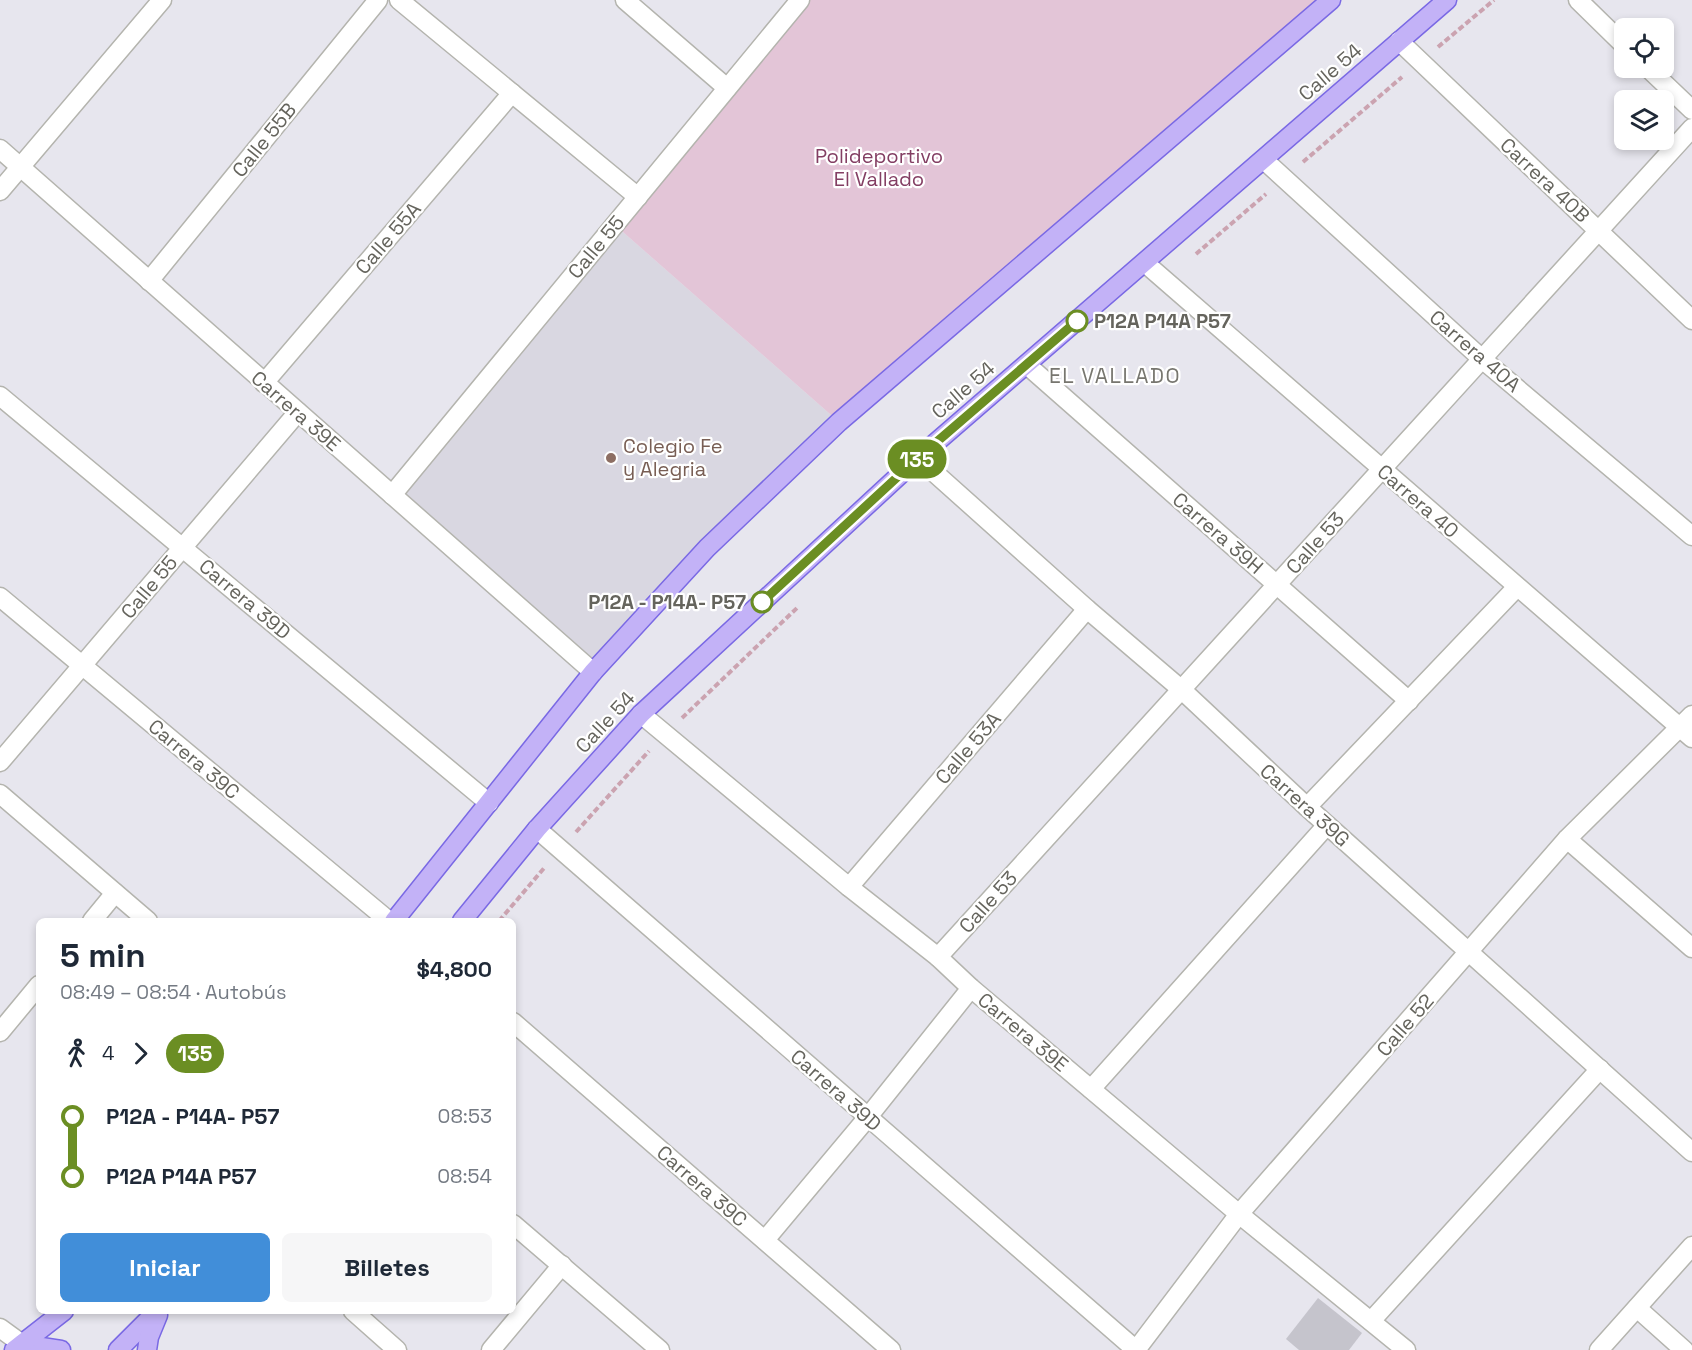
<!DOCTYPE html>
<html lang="es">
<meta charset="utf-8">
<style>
body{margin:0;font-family:"Space Grotesk",sans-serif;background:#f6f6f7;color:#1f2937;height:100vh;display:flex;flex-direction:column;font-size:22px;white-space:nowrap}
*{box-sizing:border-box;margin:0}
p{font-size:20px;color:#747a83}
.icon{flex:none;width:33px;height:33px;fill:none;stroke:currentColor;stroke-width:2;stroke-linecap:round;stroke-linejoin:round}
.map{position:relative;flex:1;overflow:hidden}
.sheet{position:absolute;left:36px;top:918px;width:480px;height:396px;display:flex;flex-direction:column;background:#fff;border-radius:9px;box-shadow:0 3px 9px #0003}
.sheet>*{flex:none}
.badge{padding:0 12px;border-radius:20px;font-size:21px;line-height:39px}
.fabs{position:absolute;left:1614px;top:18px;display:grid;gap:12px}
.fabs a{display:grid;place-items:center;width:60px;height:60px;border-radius:9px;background:#fff;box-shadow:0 3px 9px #0003;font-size:30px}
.map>.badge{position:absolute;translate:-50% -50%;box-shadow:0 0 0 3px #fff}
.legs{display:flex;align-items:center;gap:9px;height:66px;padding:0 24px;font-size:20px}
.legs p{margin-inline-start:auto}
.overview{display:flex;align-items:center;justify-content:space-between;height:102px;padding:0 24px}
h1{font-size:33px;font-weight:700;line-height:45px}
.primary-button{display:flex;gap:12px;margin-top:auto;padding:12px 24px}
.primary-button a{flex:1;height:69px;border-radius:9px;background:#418ed9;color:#fff;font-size:24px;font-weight:700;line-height:69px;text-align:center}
.primary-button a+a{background:#f6f6f7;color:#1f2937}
ul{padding:0 24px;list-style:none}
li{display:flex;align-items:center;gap:21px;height:60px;font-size:22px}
li i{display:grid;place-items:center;width:9px;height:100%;margin:0 8px;background:currentColor}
li i::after{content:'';width:15px;height:15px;margin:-8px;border:4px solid;border-radius:50%;background:#fff}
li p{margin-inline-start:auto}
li:first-child i{background:linear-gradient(#0000 50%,currentColor 0)}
li:last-child i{background:linear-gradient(currentColor 50%,#0000 0)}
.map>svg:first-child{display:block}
</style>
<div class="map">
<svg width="1692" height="1350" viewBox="0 0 1692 1350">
<rect width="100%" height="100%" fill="#e7e6ee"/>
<!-- education -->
<polygon fill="#d9d7e1" points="615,225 839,422 593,672 392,495"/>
<!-- park -->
<polygon fill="#e3c5d7" points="800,0 1331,0 839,422 615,225"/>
<!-- building -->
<polygon fill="#c5c4cc" points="1318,1298 1362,1333 1349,1350 1299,1350 1286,1339"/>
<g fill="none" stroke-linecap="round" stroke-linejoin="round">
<!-- minor casing -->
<g stroke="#b4b4ae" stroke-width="21">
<g id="minor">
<polyline points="399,0 638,197"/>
<polyline points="625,0 727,88"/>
<polyline points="1578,0 1624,45"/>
<polyline points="1399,41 1692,320"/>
<polyline points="1648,68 1692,110"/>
<polyline points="0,149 593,672"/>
<polyline points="1264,160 1482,359 1692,536"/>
<polyline points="0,191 162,0"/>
<polyline points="1145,263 1692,738"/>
<polyline points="149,281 378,0"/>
<polyline points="1027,365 1409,701"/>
<polyline points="264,383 512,93"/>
<polyline points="0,396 489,803"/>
<polyline points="918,458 1087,609 1182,690 1307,807 1692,1152"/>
<polyline points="392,495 800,0"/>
<polyline points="0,597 389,921"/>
<polyline points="641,714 849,887 938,957 971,988 1239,1214 1406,1350"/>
<polyline points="0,762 298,412"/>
<polyline points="0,794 148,921"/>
<polyline points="1307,807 1517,587"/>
<polyline points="537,829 1136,1350"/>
<polyline points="1567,839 1692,948"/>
<polyline points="849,887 1087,609"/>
<polyline points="92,921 115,893"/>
<polyline points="938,957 1692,128"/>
<polyline points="513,1022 891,1350"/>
<polyline points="0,1032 39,985"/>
<polyline points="1091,1089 1327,825"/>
<polyline points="513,1224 660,1350"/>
<polyline points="765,1240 868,1117 971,988"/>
<polyline points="1637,1308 1684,1350"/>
<polyline points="353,1311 397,1350"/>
<polyline points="1371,1321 1600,1069"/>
<polyline points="0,1328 22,1344"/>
<polyline points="491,1350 562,1265"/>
<polyline points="1136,1350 1239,1214 1567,839 1692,715"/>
<polyline points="1599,1350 1692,1246"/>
</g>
</g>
<!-- major casing -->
<g stroke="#7a69e4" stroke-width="21">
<g id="major">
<polyline points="394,921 593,672 707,548 839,422 1331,0"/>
<polyline points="462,921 537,829 641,714 918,458 1447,0"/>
<polyline points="22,1344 61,1350"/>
<polyline points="14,1350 64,1311"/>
<polyline points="118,1350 157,1311"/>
<polyline points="147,1350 149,1337 158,1315"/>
</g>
</g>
<!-- path -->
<g stroke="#cba3b0" stroke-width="4" stroke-dasharray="6 3" stroke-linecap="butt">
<polyline points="1438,47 1494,0"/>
<polyline points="1303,162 1402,77"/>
<polyline points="1196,254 1266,194"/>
<polyline points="682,718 798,607"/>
<polyline points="576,832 649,751"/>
<polyline points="499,921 545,867"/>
</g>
<!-- minor -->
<use href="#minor" stroke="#fff" stroke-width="18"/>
<!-- major -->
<use href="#major" stroke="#c3b2f7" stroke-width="18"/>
</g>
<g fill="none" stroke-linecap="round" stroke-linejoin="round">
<!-- line-1 casing -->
<g stroke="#fff" stroke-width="14">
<polyline id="line-1" points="762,602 918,458 1077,321"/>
</g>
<!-- line-1 -->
<use href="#line-1" stroke="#6b8e23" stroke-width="9"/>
</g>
<!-- markers -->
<g fill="#fff" stroke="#6b8e23" stroke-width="3">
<circle cx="1077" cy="321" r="10"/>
<circle cx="762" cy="602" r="10"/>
</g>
<circle fill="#8d6e63" stroke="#fff" stroke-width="2" cx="611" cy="458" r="6"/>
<g text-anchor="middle" stroke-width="4.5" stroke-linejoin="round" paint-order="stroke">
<!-- street labels -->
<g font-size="20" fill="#65645d" stroke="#fff">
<text transform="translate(1330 72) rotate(-41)" y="7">Calle 54</text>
<text transform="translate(264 140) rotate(-51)" y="7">Calle 55B</text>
<text transform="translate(1545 180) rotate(43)" y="7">Carrera 40B</text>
<text transform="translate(388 238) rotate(-49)" y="7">Calle 55A</text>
<text transform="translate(596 247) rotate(-50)" y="7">Calle 55</text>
<text transform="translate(1475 351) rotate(41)" y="7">Carrera 40A</text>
<text transform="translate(963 390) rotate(-41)" y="7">Calle 54</text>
<text transform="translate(296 411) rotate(41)" y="7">Carrera 39E</text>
<text transform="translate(1418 501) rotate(41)" y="7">Carrera 40</text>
<text transform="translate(1218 533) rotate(41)" y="7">Carrera 39H</text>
<text transform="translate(1315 543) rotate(-48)" y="7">Calle 53</text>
<text transform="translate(149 587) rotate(-50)" y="7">Calle 55</text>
<text transform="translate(245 599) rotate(40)" y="7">Carrera 39D</text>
<text transform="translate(605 722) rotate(-47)" y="7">Calle 54</text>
<text transform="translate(968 748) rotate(-49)" y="7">Calle 53A</text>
<text transform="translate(194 759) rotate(40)" y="7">Carrera 39C</text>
<text transform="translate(1305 805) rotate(42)" y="7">Carrera 39G</text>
<text transform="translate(988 902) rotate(-48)" y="7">Calle 53</text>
<text transform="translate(1405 1025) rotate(-49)" y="7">Calle 52</text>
<text transform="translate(1023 1032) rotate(40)" y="7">Carrera 39E</text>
<text transform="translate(836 1090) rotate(41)" y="7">Carrera 39D</text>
<text transform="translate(702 1186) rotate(41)" y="7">Carrera 39C</text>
</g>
<!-- park labels -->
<g font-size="20" fill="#833e63" stroke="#fff">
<text x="879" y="163">Polideportivo<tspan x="879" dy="23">El Vallado</tspan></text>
</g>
<!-- stop labels -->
<g font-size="20" font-weight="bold" fill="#65645d" stroke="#fff" text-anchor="start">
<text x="1094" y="328">P12A P14A P57</text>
<text x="746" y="609" text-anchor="end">P12A - P14A- P57</text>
</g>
<!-- education labels -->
<g font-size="20" fill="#785e54" stroke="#fff" text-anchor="start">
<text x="623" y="453">Colegio Fe<tspan x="623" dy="23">y Alegria</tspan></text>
</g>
<!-- neighbourhood labels -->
<g font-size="21" letter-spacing="1.5" fill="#77766f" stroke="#fff">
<text x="1115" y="383">EL VALLADO</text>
</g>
</g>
</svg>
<div class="fabs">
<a><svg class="icon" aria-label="locate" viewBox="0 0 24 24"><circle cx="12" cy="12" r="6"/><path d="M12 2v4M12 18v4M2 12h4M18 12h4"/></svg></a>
<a><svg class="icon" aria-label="layers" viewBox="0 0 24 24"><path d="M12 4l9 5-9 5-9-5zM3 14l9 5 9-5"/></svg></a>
</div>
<b class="badge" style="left:917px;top:459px;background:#6b8e23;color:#fff">135</b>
<section class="sheet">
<div class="overview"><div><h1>5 min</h1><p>08:49 – 08:54 · Autobús</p></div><b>$4,800</b></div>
<div class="legs"><svg class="icon" aria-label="walk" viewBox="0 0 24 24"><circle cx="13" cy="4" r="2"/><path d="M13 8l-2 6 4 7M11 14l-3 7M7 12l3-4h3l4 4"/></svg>4<svg class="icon" aria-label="forward" viewBox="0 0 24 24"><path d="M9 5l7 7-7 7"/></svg><b class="badge" style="background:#6b8e23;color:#fff">135</b></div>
<ul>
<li><i style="color:#6b8e23"></i><b>P12A - P14A- P57</b><p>08:53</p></li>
<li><i style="color:#6b8e23"></i><b>P12A P14A P57</b><p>08:54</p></li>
</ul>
<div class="primary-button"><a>Iniciar</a><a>Billetes</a></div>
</section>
</div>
